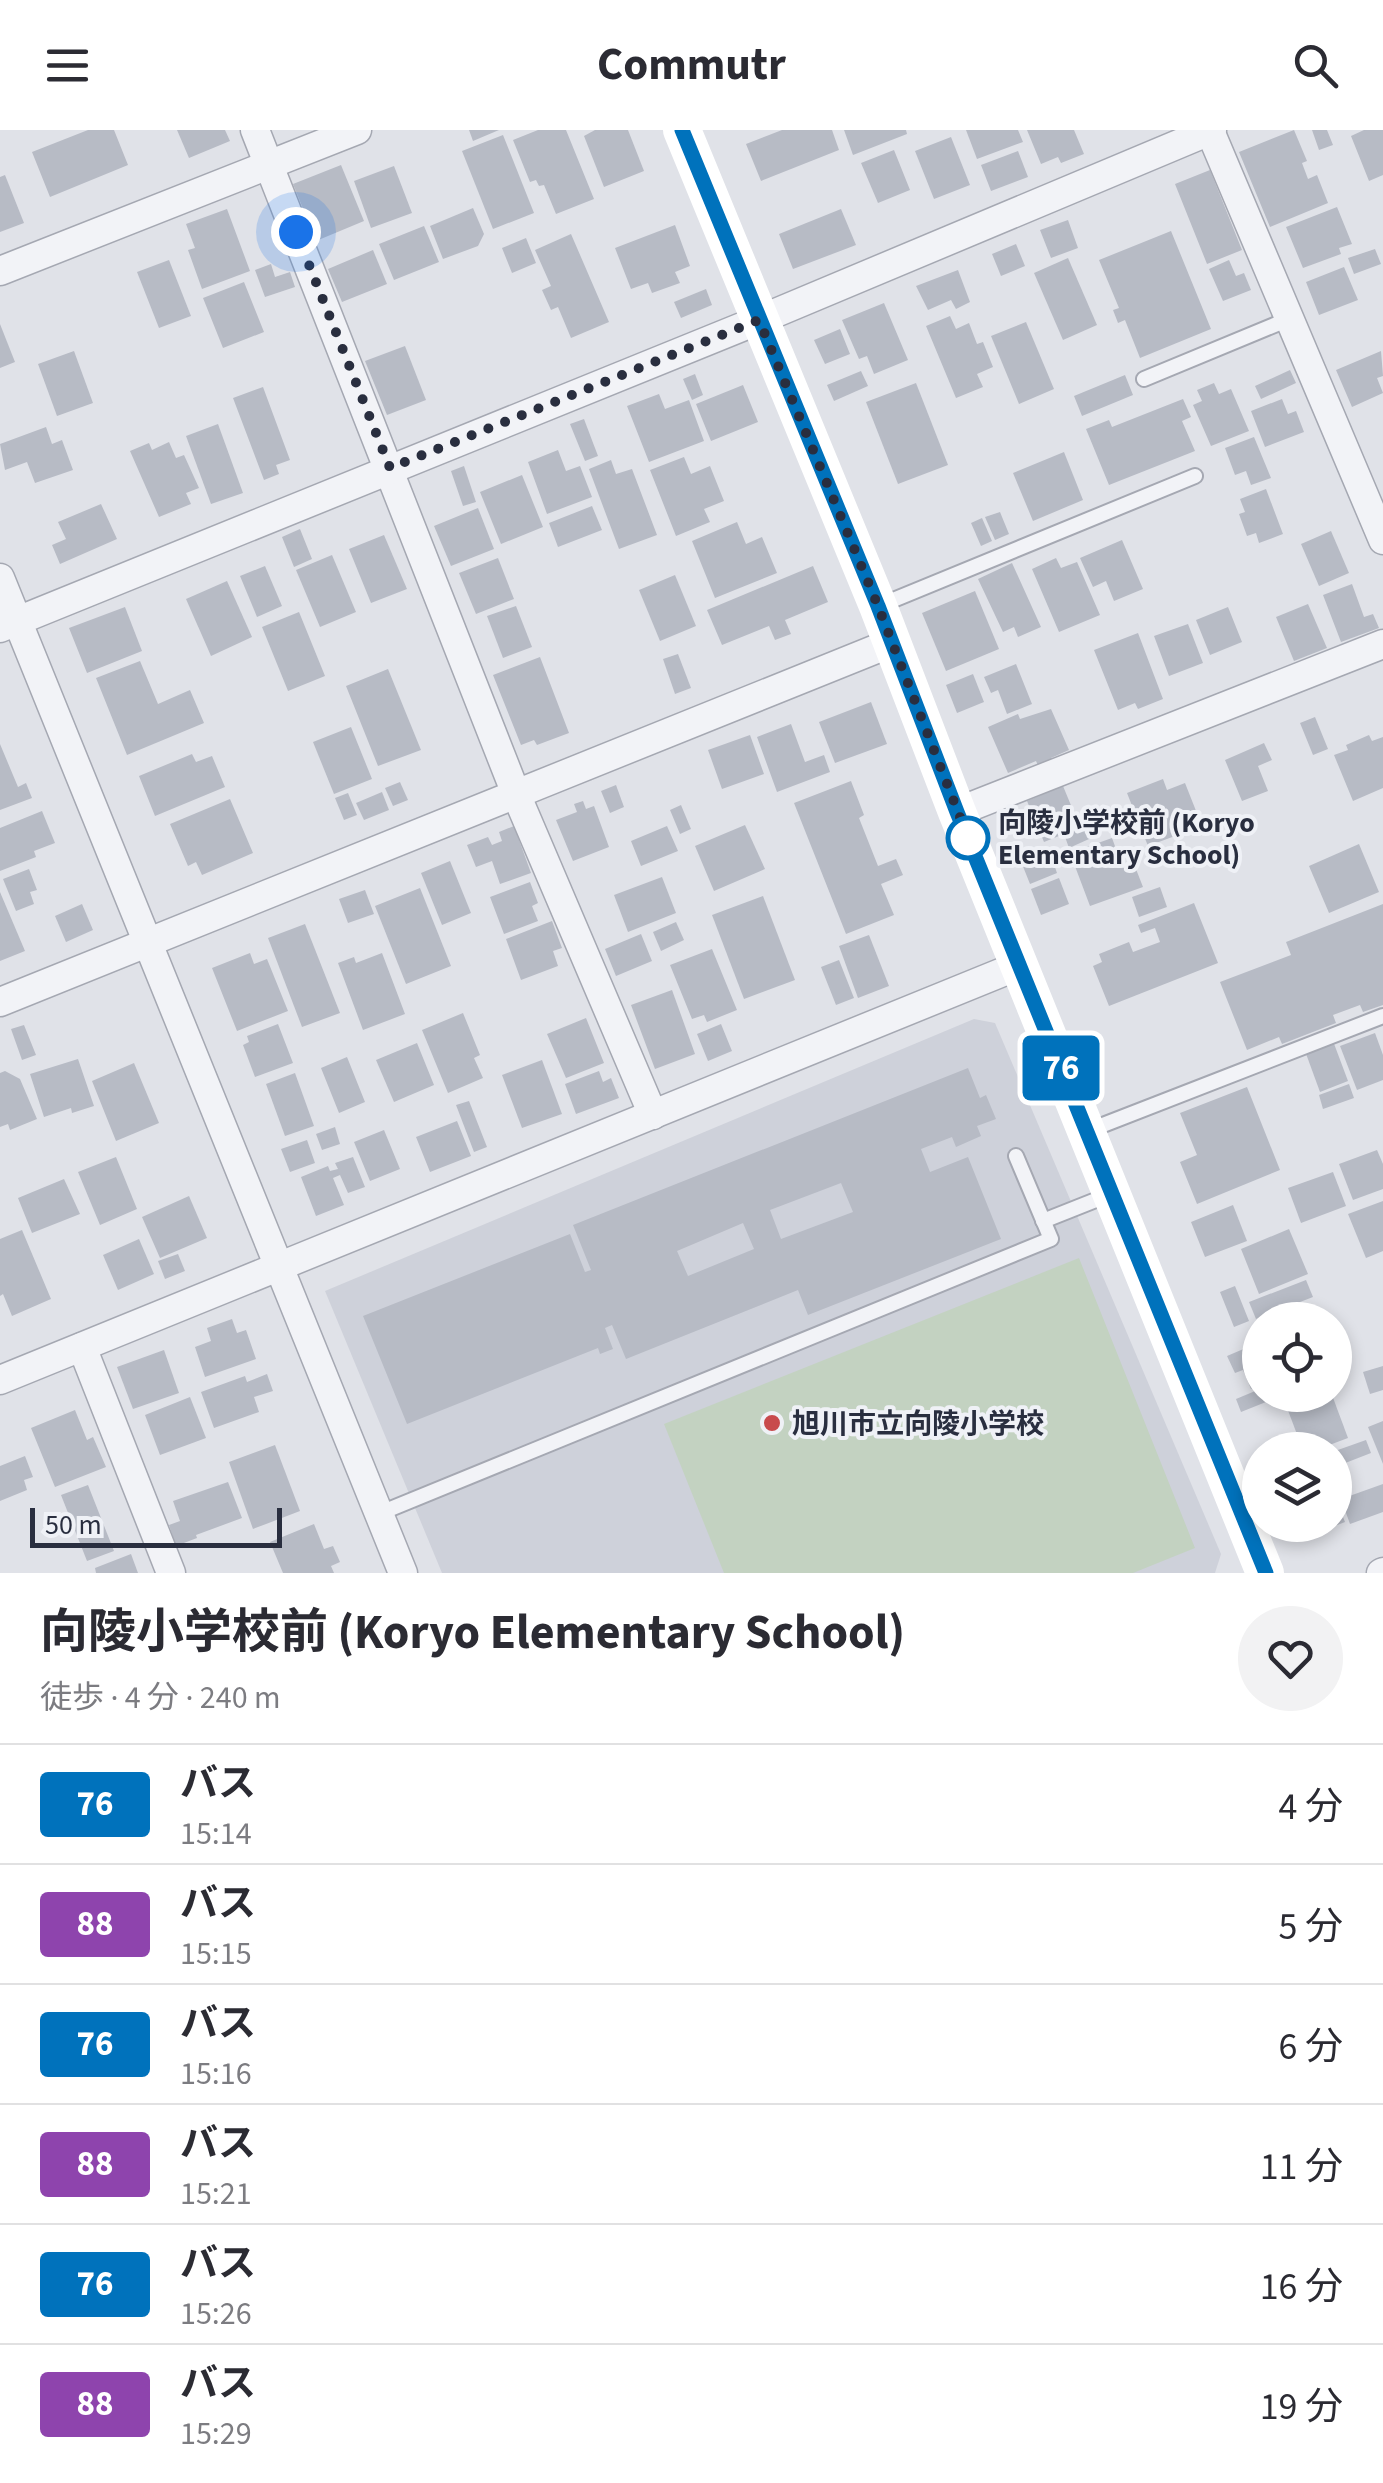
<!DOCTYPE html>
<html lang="ja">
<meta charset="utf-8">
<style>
body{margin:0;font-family:"Source Sans 3","Noto Sans JP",sans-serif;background:#f2f2f3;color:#2b2b33;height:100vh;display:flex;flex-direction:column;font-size:38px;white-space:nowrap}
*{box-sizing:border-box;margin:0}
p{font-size:32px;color:#7c7c81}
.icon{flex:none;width:55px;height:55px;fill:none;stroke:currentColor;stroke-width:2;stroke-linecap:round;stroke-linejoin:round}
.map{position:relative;height:1443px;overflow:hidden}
.details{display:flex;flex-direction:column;background:#fff;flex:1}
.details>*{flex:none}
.badge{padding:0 20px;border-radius:8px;font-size:35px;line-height:65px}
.fabs{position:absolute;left:1242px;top:1172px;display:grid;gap:20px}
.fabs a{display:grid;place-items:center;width:110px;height:110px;border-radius:50%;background:#fff;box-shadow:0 5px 15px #0003;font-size:50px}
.scale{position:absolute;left:30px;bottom:25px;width:252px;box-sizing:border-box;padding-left:10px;border:5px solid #292e3f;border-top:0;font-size:28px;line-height:35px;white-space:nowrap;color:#292e3f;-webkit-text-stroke:8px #eff1f6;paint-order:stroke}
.you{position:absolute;width:50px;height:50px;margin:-25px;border:8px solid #fff;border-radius:50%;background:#1a73e8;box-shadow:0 0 0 15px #1a73e833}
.map>.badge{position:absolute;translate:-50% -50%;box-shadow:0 0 0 5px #fff}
.round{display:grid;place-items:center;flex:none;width:105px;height:105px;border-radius:52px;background:#f2f2f3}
.summary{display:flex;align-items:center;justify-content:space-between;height:170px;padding:0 40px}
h1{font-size:48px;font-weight:700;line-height:75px}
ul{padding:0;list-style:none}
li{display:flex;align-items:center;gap:30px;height:120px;padding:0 40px;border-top:2px solid #e1e1e2}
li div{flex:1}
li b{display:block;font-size:38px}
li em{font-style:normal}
li .badge{min-width:110px;font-weight:700;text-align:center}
header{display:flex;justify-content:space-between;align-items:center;height:130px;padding:0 40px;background:#fff;font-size:45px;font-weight:700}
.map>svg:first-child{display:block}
</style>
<header><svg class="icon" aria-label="menu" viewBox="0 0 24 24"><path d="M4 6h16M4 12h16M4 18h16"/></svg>Commutr<svg class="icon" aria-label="search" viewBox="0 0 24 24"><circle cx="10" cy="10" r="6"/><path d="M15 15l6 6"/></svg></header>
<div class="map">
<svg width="1383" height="1443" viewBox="0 0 1383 1443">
<rect width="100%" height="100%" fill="#e0e2e8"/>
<!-- built -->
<polygon fill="#ced1da" points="974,889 995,893 1221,1424 1215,1443 442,1443 325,1161"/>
<!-- green -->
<polygon fill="#c3d2c1" points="1079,1128 1195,1418 1133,1443 724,1443 664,1294"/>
<!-- building -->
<g fill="#b7bbc5" fill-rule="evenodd">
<polygon points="88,0 114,0 128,35 50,67 32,22"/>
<polygon points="177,0 225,0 230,11 189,28"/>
<polygon points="469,0 499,0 473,11"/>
<polygon points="538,0 566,0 594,69 556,84 544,55 539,56 536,50 530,52 513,10"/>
<polygon points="595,0 628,0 644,41 604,57 584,6"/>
<polygon points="782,0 832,0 839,20 761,51 746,14"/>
<polygon points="844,0 906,0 907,4 853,25"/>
<polygon points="966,0 1018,0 1023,12 977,29"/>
<polygon points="1027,0 1074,0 1084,24 1061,33 1058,27 1041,34"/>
<polygon points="1294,0 1307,31 1302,33 1308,49 1317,45 1328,73 1270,97 1239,22"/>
<polygon points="1312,0 1327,0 1333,15 1319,20"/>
<polygon points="1364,0 1383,0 1383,45 1369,51 1351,6"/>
<polygon points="503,5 534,83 493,99 462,21"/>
<polygon points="951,7 970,55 934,69 915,21"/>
<polygon points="894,20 910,60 878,73 861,33"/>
<polygon points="1018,21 1028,47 991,61 981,35"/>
<polygon points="341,35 364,91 316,111 293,54"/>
<polygon points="394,36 412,83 371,98 354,51"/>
<polygon points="1210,40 1242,120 1207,134 1175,54"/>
<polygon points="5,45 24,93 0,102 0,47"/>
<polygon points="1337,77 1352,114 1339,118 1341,124 1303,138 1286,97"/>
<polygon points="473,78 484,104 478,116 443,129 430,96"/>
<polygon points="227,79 250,141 202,159 188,120 195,118 186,94"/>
<polygon points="841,79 856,115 793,139 779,104"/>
<polygon points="1068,90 1078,118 1051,128 1040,100"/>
<polygon points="675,95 690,136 675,142 680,153 652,163 648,153 631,159 615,118"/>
<polygon points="424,96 439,132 394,150 379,114"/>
<polygon points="1171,101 1211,199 1140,228 1125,190 1118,193 1113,180 1119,178 1099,130"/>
<polygon points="571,104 609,192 571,208 558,177 551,180 542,160 551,156 535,120"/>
<polygon points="526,108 536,133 512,143 502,118"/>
<polygon points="1016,114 1025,136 1001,146 992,124"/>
<polygon points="1375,119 1381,134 1354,144 1348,128"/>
<polygon points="373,120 387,154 342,172 328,139"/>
<polygon points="1068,128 1097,195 1063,210 1034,143"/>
<polygon points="169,130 191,186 159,198 137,142"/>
<polygon points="1229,130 1236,146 1244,143 1251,160 1223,171 1209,139"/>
<polygon points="271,134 275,147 290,142 295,157 265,167 255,140"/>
<polygon points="1344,137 1358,170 1319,185 1306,152"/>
<polygon points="958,140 970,172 956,179 951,170 928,180 916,156"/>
<polygon points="244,152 264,202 223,218 203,168"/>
<polygon points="706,159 712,175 681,188 674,172"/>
<polygon points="884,173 908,230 874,244 867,226 859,229 842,190"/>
<polygon points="950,186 956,199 969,193 977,214 983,212 993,237 977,244 983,257 956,268 926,196"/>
<polygon points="1026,192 1054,259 1019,274 991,206"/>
<polygon points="0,194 15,232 0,238"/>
<polygon points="840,199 850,224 825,234 814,210"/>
<polygon points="405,216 426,270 387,285 365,231"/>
<polygon points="74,221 93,273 57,286 38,234"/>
<polygon points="1381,221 1383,246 1377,248 1383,263 1352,277 1336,240"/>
<polygon points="1290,240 1296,253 1261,269 1255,256"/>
<polygon points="861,241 868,256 834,271 827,255"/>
<polygon points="695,244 703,265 692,270 683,249"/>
<polygon points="1125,245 1133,265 1082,286 1074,266"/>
<polygon points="916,253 948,335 898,354 866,272"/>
<polygon points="1214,253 1219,264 1231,259 1249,301 1211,316 1193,275 1202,271 1197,260"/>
<polygon points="743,255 758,292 711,311 696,274"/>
<polygon points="263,257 290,330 276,335 279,344 264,350 233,268"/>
<polygon points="659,264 665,279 689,270 704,311 649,332 627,276"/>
<polygon points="1183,269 1191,287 1182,291 1195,321 1109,355 1086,299 1109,290 1112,297"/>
<polygon points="1282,269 1288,284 1296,281 1304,302 1265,317 1251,281"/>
<polygon points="584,289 598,326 585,331 570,294"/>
<polygon points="218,294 243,363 211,374 186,306"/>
<polygon points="46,297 52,314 62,310 73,340 35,353 27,332 5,340 0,314"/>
<polygon points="1254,307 1271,348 1251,355 1246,341 1235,345 1225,318"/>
<polygon points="169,312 176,328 184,325 199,358 186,363 191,374 159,387 130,321 149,313 152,320"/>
<polygon points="558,320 566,341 580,336 592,367 547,384 528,332"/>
<polygon points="1064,322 1083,370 1033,391 1013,343"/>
<polygon points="684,327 691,344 710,336 724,371 704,379 710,392 676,406 650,340"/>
<polygon points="611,330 616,344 632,339 657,405 619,419 589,339"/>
<polygon points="464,336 476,372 463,376 451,341"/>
<polygon points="522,345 543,397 501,414 480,362"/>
<polygon points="1266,359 1283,404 1259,413 1256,403 1247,406 1239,384 1245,382 1240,369"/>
<polygon points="101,374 117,409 60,434 52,415 66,409 58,392"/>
<polygon points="592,376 602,400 558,417 549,393"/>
<polygon points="478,378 494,419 451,436 434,396"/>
<polygon points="1000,382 1009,404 995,410 985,387"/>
<polygon points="982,388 992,411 981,416 971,393"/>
<polygon points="737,392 746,414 762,407 777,443 715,468 692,411"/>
<polygon points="300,399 312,429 294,437 282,407"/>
<polygon points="1331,401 1349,443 1319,456 1301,414"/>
<polygon points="384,405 407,459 371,473 349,419"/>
<polygon points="1122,410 1143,459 1114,471 1106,451 1093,457 1080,428"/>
<polygon points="332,425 356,482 320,497 296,440"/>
<polygon points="498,428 514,469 476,484 459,443"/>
<polygon points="1056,428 1061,438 1077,432 1100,485 1059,502 1032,439"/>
<polygon points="1012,433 1041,497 1018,507 1014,497 1003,502 978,449"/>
<polygon points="265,436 282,476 257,487 240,446"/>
<polygon points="813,436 828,472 785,490 791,504 775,510 769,496 722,515 707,480"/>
<polygon points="675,445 696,496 660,511 639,460"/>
<polygon points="227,451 252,507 211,526 186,469"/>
<polygon points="1352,454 1364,487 1373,484 1379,498 1341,512 1323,465"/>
<polygon points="975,461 999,519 946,541 922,483"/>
<polygon points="1308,474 1327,518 1294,531 1276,487"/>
<polygon points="516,476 532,517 503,528 487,486"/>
<polygon points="125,477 142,521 87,543 69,498"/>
<polygon points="1228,477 1242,512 1210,525 1196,490"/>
<polygon points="299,482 325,546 288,561 262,497"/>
<polygon points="1188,494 1203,533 1169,546 1154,506"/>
<polygon points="1138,503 1163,569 1138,579 1135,573 1118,580 1094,520"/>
<polygon points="678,524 691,558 675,564 663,529"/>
<polygon points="540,527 569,603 537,615 534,610 521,615 493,545"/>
<polygon points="140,531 158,574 190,560 204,593 127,625 96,548"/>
<polygon points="1016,534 1032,574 1007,584 998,560 991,563 984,547"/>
<polygon points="388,539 421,620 378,636 346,556"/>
<polygon points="973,544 984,572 957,583 946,555"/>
<polygon points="871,572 887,614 835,633 819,592"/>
<polygon points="1051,579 1069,620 1051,628 1054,634 1040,640 1036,631 1008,643 988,597 1018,584 1020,589"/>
<polygon points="1315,587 1328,619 1313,625 1300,593"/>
<polygon points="791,594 805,632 824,625 830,642 777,662 757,607"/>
<polygon points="351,597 372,649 334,664 313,612"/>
<polygon points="750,605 764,644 722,659 708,620"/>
<polygon points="1369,605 1372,611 1383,607 1383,658 1353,671 1334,625 1348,620 1346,615"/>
<polygon points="1264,613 1272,630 1258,636 1268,661 1242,671 1225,630"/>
<polygon points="0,614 18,657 26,653 32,668 0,680"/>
<polygon points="192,624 196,632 212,626 225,657 155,686 139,646"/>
<polygon points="1163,649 1167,660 1185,653 1202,696 1148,716 1127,663"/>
<polygon points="851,651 864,685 859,688 878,736 896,729 903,745 881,754 894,785 846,804 794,673"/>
<polygon points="400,652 408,670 393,676 385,658"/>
<polygon points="616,655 624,677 610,683 601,661"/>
<polygon points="1063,656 1075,685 1087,680 1098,705 1069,718 1064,704 1044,712 1027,671"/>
<polygon points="382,662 389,680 364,690 356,673"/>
<polygon points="348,663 357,685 344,690 335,668"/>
<polygon points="230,669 253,723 202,745 196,732 188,736 170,694"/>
<polygon points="583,671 586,679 594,676 609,717 573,731 556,690 577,682 574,674"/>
<polygon points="681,675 691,699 680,704 670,680"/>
<polygon points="42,681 55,713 34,721 36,727 0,741 0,698"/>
<polygon points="745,695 765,739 714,761 695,716"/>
<polygon points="514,696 531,743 500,754 492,731 476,737 467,715 488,707 492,715 502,711 499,702"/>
<polygon points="667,696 678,721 641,736 631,711"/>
<polygon points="1112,708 1123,738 1134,734 1143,757 1090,776 1070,723"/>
<polygon points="1359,714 1379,762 1329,783 1309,736"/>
<polygon points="1050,723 1057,743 1030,754 1022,734"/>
<polygon points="450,731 471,783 442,795 421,743"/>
<polygon points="29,739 37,760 30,762 34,774 16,781 3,749"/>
<polygon points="662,747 676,783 628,802 614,765"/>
<polygon points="1059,748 1069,774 1041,785 1031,759"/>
<polygon points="530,752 538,773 532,776 538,791 504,804 490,767"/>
<polygon points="1160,757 1167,777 1139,787 1132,767"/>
<polygon points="420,758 451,836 406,854 375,776"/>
<polygon points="365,760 374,784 348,793 339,769"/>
<polygon points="0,762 25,821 0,831"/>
<polygon points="763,766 795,850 744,869 712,785"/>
<polygon points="1194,773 1218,833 1109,876 1093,836 1102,832 1099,824 1129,812 1133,822 1160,812 1155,798 1141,803 1138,795"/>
<polygon points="82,774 93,800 66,812 55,786"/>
<polygon points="1383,774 1383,875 1363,882 1360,875 1333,885 1336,893 1282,914 1279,907 1247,920 1220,852 1291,825 1286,812"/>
<polygon points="552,791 562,818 553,821 558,836 521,850 506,809"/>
<polygon points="676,792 684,810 661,821 653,802"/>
<polygon points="305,794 340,883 302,897 268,808"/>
<polygon points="641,804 652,831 616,846 605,819"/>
<polygon points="869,805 889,856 858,868 839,816"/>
<polygon points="712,819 737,880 707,892 704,885 692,889 670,835"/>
<polygon points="250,823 254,834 267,829 288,881 237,901 212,838"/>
<polygon points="382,823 405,884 363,900 338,833 354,827 356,833"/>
<polygon points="839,830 854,868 836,875 821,837"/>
<polygon points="672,860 695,924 655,939 631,875"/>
<polygon points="463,883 480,925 474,928 483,948 448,963 422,900"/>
<polygon points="586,888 604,933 566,948 547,904"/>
<polygon points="278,894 293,933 255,947 243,915 249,912 247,906"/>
<polygon points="721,894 732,921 708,931 697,904"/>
<polygon points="24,895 36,925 22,930 11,899"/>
<polygon points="1375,903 1383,925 1383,950 1357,960 1340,916"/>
<polygon points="1333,911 1348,951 1320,962 1305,921"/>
<polygon points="417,913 434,955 394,972 376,930"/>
<polygon points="347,927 365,972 339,983 321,938"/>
<polygon points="78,929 94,976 72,983 71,978 44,987 30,944"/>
<polygon points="542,930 562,984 522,998 502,945"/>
<polygon points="134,933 159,993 116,1011 92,951"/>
<path d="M968,938L980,968L986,965L996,989L977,996L981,1006L956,1017L952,1007L921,1019L930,1042L968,1027L1001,1109L808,1185L798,1160L626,1229L612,1195L605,1198L613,1219L600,1224L598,1218L407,1294L363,1186L570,1104L585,1142L591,1140L573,1095ZM841,1053L853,1082L781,1109L770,1080ZM743,1093L754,1119L688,1146L677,1121Z"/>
<polygon points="5,941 20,949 37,989 10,1000 8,994 0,997 0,943"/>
<polygon points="599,941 603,952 611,948 619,968 576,984 565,954"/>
<polygon points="295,943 314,996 285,1006 266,954"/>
<polygon points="1349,954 1354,968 1323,979 1319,965"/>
<polygon points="1247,957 1280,1040 1197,1074 1180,1032 1197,1025 1180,983"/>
<polygon points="469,971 487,1017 474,1022 456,975"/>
<polygon points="457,991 471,1026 430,1042 416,1007"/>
<polygon points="335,997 340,1014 322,1020 316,1004"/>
<polygon points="384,1000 400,1039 370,1051 354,1012"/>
<polygon points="307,1010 315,1033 290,1042 281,1019"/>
<polygon points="1377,1020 1383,1034 1383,1059 1353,1070 1339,1034"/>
<polygon points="116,1027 137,1079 100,1095 78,1042"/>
<polygon points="353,1027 365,1057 348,1063 340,1045 333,1048 344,1075 316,1086 301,1047 328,1036 330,1041 338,1039 335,1033"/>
<polygon points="1333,1042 1346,1076 1301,1093 1288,1058"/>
<polygon points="64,1049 80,1084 32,1103 18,1068"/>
<polygon points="189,1066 207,1108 160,1128 142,1087"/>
<polygon points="1383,1071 1383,1121 1366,1128 1348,1084"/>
<polygon points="1233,1075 1247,1111 1205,1127 1191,1092"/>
<polygon points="1289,1099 1308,1144 1259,1164 1241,1119"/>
<polygon points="22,1100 51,1169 12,1186 3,1164 0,1166 0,1109"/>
<polygon points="139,1109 154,1144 118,1160 103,1125"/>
<polygon points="178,1124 185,1141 165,1149 158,1131"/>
<polygon points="1306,1150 1313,1167 1256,1189 1249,1172"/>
<polygon points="1235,1156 1249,1191 1234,1197 1220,1162"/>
<polygon points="232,1189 237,1203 246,1200 256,1229 205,1247 195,1217 211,1211 207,1198"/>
<polygon points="1260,1212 1260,1255 1251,1259 1243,1240 1235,1243 1227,1226"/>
<polygon points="164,1220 179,1263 133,1279 117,1237"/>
<polygon points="1383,1236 1383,1260 1370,1264 1363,1242"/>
<polygon points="267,1244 273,1261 254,1267 259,1282 214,1298 201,1262 245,1246 247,1252"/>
<polygon points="1260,1259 1266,1272 1241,1282 1236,1269"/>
<polygon points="1298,1265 1332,1265 1348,1308 1316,1320 1303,1320 1284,1270"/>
<polygon points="190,1267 206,1308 160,1325 145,1285"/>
<polygon points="75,1280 87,1310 93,1307 106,1337 55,1357 31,1298"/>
<polygon points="1383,1291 1383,1334 1368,1297"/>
<polygon points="1366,1310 1371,1323 1335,1337 1335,1321"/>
<polygon points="275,1315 300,1381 253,1399 229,1332"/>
<polygon points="25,1326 33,1347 24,1350 27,1360 0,1371 0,1336"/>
<polygon points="228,1352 242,1388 196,1405 197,1408 176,1416 169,1395 180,1391 173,1371"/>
<polygon points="1383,1354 1383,1382 1350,1394 1341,1369"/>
<polygon points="88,1355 114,1421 87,1431 61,1365"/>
<polygon points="1335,1367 1345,1392 1304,1408 1298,1395 1335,1395"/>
<polygon points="314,1394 324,1419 333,1416 340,1432 331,1436 334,1443 283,1443 270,1412"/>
<polygon points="131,1424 138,1443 96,1443 95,1438"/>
</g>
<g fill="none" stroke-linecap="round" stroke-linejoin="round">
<!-- lane casing -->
<g stroke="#a5a8b2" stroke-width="18">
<g id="lane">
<polyline points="1144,249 1289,189"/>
<polyline points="881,475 1195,346"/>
<polyline points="1090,1000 1383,886"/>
<polyline points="1043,1091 1111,1064"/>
<polyline points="378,1384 1051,1109 1016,1026"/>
</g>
</g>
<!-- street casing -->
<g stroke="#a5a8b2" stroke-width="31">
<g id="street">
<polyline points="255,0 516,664 653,985"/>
<polyline points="1210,1 1383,410"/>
<polyline points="0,141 357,0"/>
<polyline points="0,448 403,1443"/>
<polyline points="0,498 759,190 1212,0"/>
<polyline points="957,682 1383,514"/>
<polyline points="0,872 891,513"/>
<polyline points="82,1217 171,1443"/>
<polyline points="0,1250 1020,835"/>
<polyline points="1381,1443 1383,1442"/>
</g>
</g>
<!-- lane -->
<use href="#lane" stroke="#f2f3f7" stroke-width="14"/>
<!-- street -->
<use href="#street" stroke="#f2f3f7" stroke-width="28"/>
<!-- secondary -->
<polyline stroke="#fff" stroke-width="38" points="682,0 878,476 957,682 1265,1443"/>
</g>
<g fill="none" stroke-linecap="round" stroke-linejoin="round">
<!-- line casing -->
<g stroke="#fff" stroke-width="22">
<polyline id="line" points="682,0 878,476 957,682 1266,1443"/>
</g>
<!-- line -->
<use href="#line" stroke="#0072bc" stroke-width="15"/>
<!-- walk -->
<polyline stroke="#292e3f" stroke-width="10" stroke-dasharray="0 18" points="296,102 390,338 759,190 878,476 970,713 968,708"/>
</g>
<!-- markers -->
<circle fill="#fff" stroke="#0072bc" stroke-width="5" cx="968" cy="708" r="20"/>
<circle fill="#c84a4c" stroke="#eff1f6" stroke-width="4" cx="772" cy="1293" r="10"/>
<g text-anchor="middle" stroke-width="8" stroke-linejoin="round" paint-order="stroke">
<!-- stop labels -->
<g font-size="28" font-weight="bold" fill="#292e3f" stroke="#eff1f6" text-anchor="start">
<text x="998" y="702">向陵小学校前 (Koryo<tspan x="998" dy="32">Elementary School)</tspan></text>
</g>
<!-- poi labels -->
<g font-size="28" font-weight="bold" fill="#292e3f" stroke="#eff1f6" text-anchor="start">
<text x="792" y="1303">旭川市立向陵小学校</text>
</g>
</g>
</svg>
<div class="fabs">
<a><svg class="icon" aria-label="locate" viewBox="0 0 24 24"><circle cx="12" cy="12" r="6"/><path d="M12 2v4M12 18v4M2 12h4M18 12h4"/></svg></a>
<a><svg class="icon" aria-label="layers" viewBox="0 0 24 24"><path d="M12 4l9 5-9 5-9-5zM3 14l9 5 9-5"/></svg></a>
</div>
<div class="scale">50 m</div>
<div class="you" style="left:296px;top:102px"></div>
<b class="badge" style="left:1061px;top:938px;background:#0072bc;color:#fff">76</b>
</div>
<section class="details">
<div class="summary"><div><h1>向陵小学校前 (Koryo Elementary School)</h1><p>徒歩 · 4 分 · 240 m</p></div><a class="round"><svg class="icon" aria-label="heart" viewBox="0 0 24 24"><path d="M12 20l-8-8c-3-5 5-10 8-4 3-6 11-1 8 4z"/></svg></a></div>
<ul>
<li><span class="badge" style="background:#0072bc;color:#fff">76</span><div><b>バス</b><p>15:14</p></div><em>4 分</em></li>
<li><span class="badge" style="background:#8e44ad;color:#fff">88</span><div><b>バス</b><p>15:15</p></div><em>5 分</em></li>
<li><span class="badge" style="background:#0072bc;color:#fff">76</span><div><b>バス</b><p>15:16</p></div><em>6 分</em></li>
<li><span class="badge" style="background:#8e44ad;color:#fff">88</span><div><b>バス</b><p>15:21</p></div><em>11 分</em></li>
<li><span class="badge" style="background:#0072bc;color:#fff">76</span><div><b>バス</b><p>15:26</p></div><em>16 分</em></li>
<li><span class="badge" style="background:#8e44ad;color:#fff">88</span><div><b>バス</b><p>15:29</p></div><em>19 分</em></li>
</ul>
</section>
